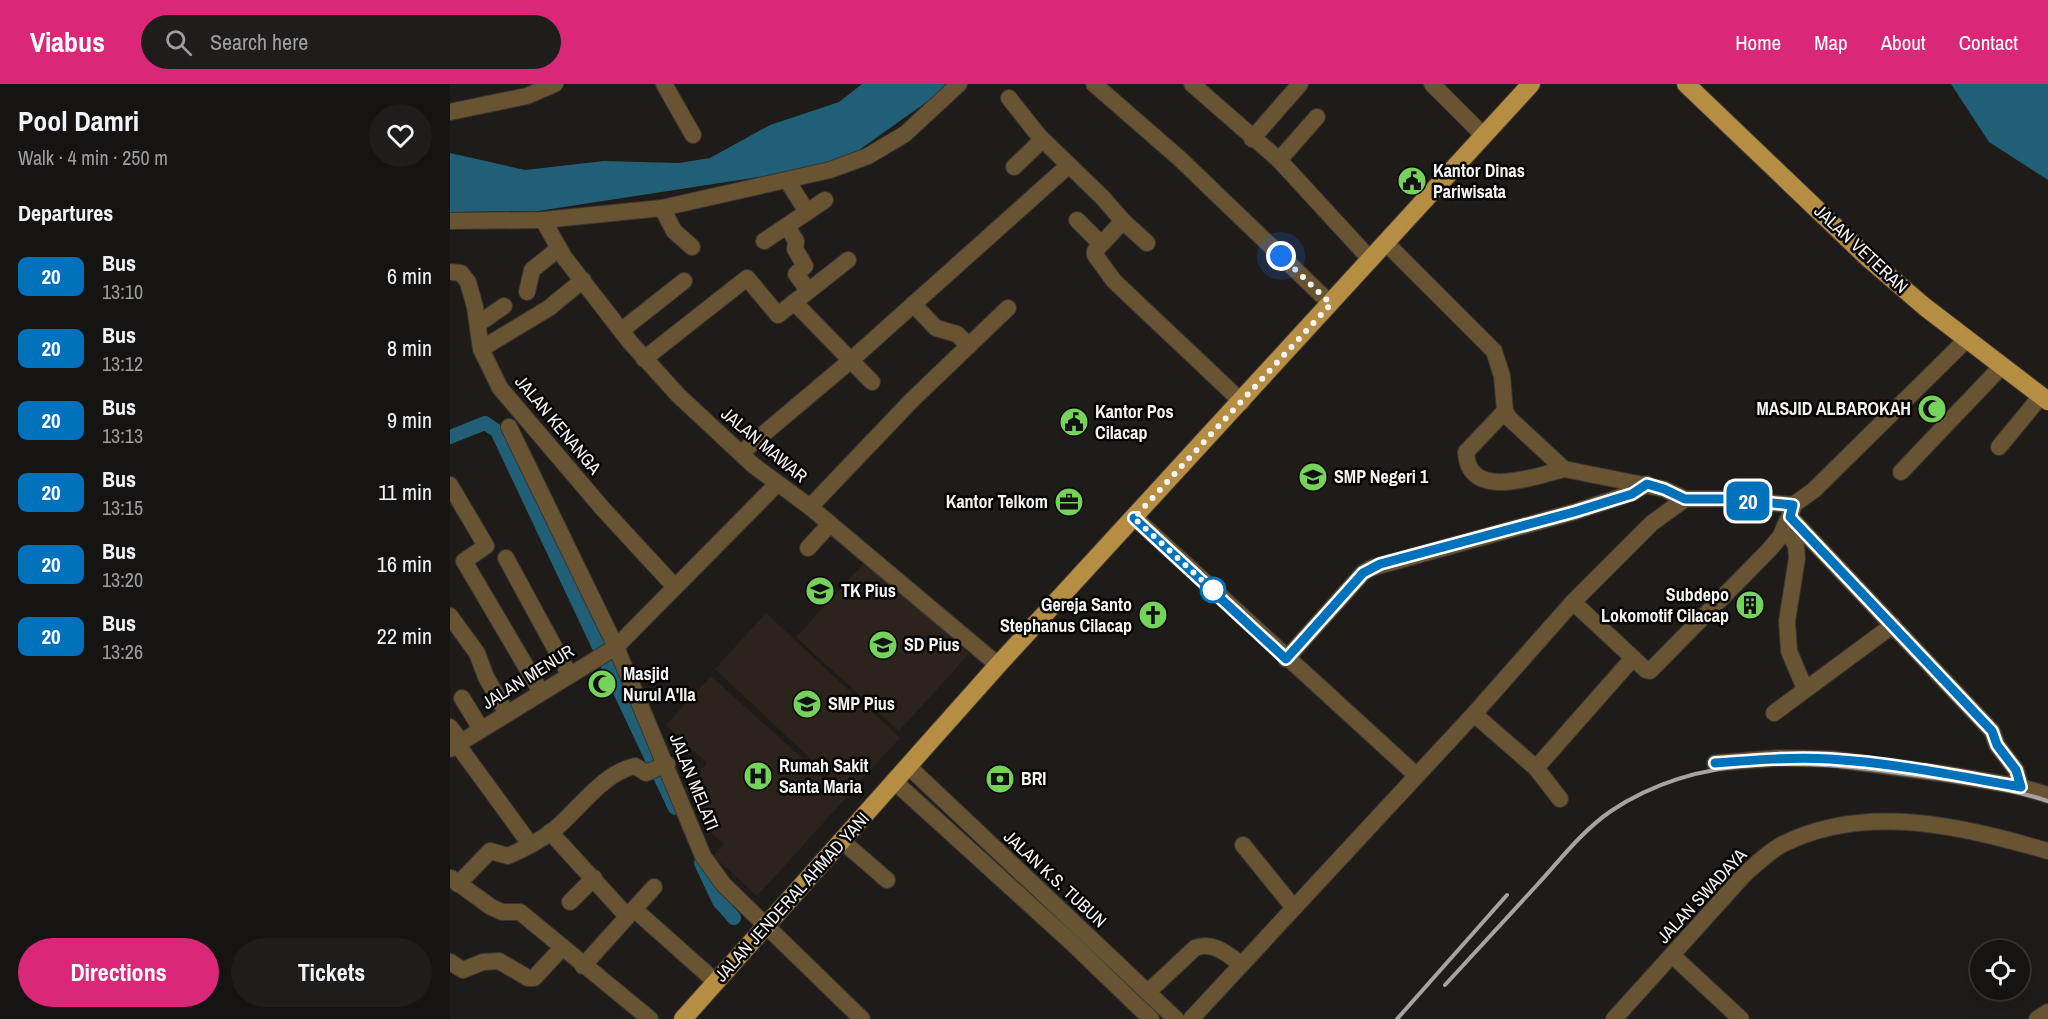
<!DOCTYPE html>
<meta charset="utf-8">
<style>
body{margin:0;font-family:"Archivo Narrow",sans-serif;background:#1f1d1c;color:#f1f3f6;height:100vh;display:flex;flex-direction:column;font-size:22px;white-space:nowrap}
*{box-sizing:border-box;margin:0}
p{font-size:20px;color:#9e9ea0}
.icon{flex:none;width:33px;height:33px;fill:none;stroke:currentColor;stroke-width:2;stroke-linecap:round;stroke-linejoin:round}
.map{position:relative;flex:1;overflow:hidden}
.details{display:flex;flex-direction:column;background:#161413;width:450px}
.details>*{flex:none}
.badge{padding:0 12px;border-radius:9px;font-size:21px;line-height:39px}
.tools{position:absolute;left:1520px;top:856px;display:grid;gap:12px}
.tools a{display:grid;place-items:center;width:60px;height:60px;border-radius:50%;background:#161413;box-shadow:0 6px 24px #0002,0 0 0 2px #353333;font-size:30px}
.you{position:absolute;width:30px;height:30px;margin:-15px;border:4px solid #fff;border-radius:50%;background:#1a73e8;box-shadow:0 0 0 9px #1a73e833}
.map>.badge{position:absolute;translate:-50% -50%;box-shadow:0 0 0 3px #fff}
h2{padding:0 18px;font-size:22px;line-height:54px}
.round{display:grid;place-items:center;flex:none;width:63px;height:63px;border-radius:32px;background:#1f1d1c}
.overview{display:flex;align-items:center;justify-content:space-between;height:102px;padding:0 18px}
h1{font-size:28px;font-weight:700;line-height:45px}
.primary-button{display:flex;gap:12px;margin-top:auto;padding:12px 18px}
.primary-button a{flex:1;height:69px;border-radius:36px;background:#db2777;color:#fff;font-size:24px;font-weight:700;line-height:69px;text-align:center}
.primary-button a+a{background:#1f1d1c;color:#f1f3f6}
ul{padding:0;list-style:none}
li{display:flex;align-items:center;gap:18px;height:72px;padding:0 18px}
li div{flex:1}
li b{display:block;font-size:22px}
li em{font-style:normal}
li .badge{min-width:66px;font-weight:700;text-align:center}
header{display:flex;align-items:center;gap:36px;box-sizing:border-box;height:84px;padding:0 30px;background:#db2777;color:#fff}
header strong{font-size:28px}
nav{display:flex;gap:33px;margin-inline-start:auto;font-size:21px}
.search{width:420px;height:54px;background:#1f1d1c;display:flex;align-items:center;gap:15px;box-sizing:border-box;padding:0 21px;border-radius:33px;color:#9e9ea0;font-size:22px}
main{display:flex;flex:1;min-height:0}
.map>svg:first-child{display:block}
</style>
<header>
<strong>Viabus</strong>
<div class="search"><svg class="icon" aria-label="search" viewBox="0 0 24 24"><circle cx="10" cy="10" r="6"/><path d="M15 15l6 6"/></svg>Search here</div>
<nav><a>Home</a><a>Map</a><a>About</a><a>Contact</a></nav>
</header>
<main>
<section class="details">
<div class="overview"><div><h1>Pool Damri</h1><p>Walk · 4 min · 250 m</p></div><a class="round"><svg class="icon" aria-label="heart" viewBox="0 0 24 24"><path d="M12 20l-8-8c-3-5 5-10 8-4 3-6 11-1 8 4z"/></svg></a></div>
<h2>Departures</h2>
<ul>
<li><span class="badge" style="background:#0072bc;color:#fff">20</span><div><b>Bus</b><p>13:10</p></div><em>6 min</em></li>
<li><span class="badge" style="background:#0072bc;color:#fff">20</span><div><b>Bus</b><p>13:12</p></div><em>8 min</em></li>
<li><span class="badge" style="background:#0072bc;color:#fff">20</span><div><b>Bus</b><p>13:13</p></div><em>9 min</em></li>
<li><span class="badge" style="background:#0072bc;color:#fff">20</span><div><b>Bus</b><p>13:15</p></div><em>11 min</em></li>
<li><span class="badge" style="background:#0072bc;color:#fff">20</span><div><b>Bus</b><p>13:20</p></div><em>16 min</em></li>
<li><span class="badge" style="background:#0072bc;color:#fff">20</span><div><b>Bus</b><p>13:26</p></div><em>22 min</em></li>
</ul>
<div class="primary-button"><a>Directions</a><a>Tickets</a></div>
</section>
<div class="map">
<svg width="1598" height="935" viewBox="0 0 1598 935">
<rect width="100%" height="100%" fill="#1e1b19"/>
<!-- built -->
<g fill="#2c231d">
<polygon points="417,476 519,570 449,647 346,553"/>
<polygon points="316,529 450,654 398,710 265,585"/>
<polygon points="261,592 396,714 307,812 263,772 274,760 251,739 260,729 234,705 257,679 216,641"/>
</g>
<!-- water -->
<g fill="#215f77">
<polygon points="412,0 502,0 388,81 88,127 0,128 0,69 75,86 154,77 229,79 260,74 320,41 389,18"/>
<polygon points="1501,0 1598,0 1598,96 1539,58"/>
</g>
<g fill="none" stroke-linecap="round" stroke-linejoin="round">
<!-- canal -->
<g stroke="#215f77" stroke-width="14">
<polyline points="0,353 35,339 47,347 225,724"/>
<polyline points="251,779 269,817 284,834"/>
</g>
<!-- minor casing -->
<g stroke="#383533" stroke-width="18">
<g id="minor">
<polyline points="214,0 243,51"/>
<polyline points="644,0 729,74 881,220"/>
<polyline points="742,0 829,76 921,176"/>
<polyline points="982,0 1033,51"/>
<polyline points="559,14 589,52 653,114 673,137"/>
<polyline points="0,28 77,12 105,0"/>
<polyline points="802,55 850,0"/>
<polyline points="829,76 867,33"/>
<polyline points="564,83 592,56"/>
<polyline points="337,96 357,128"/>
<polyline points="212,124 224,147 242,163"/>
<polyline points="93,136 114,173 180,258 228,311 303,381 360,423 548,581"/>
<polyline points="627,136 651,160"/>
<polyline points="0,137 93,136 212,124 380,86 418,72 455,50 509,0"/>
<polyline points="337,142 346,157 345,165 355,182 346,190 358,206"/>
<polyline points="314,157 375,116"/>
<polyline points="697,159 673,137 645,167 645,171 664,197 792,318"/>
<polyline points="936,159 1044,267 1052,292 1055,327 1059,334 1114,385 1214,405 1235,415"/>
<polyline points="0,188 11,189 18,198 25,223 31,265 50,304 153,425 225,503"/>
<polyline points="77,208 82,186 108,165"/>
<polyline points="344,218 422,298"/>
<polyline points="463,220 486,244 507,250 519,262"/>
<polyline points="28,240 54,222"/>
<polyline points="172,246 234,197"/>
<polyline points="31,265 99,224 133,196"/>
<polyline points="194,275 297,194 328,231 398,176"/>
<path d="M1055,327L1016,368C1018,418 1086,392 1114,385"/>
<polyline points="1549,363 1591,312"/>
<polyline points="291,369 400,277 619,81"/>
<polyline points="1451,388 1551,283"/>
<polyline points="327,400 166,563 253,772 273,800 412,935"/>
<polyline points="0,401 36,462 14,477 91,608"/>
<polyline points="360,423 462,316 558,224"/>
<polyline points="1340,433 1542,647 1547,661 1566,686 1571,703"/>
<polyline points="685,434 966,691"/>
<polyline points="1335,444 1346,461 1347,474 1337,537 1339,567 1355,605"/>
<polyline points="358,464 380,440"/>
<polyline points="56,474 119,590"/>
<polyline points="1123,518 1196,586 1200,587 1319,466 1330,453 1343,424"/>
<polyline points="0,532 27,569 36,593 57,630"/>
<polyline points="836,575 913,489 921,484 1124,428 1182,409 1197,400"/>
<polyline points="12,614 31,645"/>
<polyline points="1324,629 1443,541"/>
<polyline points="1024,630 1086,684 1183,574"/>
<polyline points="0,643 11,658"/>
<polyline points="7,660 80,760"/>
<polyline points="0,665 166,563 59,343"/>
<polyline points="1265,679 1329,674 1381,675 1496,690 1571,703 1598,711"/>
<polyline points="459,683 726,935"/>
<polyline points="1086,684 1110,715"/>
<polyline points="445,698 621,858 701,935"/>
<polyline points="100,748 177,832"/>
<polyline points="391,756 437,796"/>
<polyline points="793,761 844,824"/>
<polyline points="1,794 41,823 52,828 70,828 200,935"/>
<path d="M8,800L40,767L58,772C72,766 87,758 100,749C127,729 150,690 185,682L196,689L217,680"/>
<polyline points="120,818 144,794"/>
<polyline points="184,825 266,898"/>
<polyline points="1223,872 1291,935"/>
<polyline points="0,878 13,886 33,878 49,877 78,894 84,894 112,864"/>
<polyline points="133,882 204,803"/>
<path d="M699,907L745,864C763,857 777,870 791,880"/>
<polyline points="741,935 1024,630 1123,518 1202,439 1235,415 1280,415 1343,421 1364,406 1517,255"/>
<path d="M1164,935L1294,791C1306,780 1318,768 1333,760C1417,718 1514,743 1598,767"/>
<polyline points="1587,935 1598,928"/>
</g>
</g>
<!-- major casing -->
<g stroke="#383533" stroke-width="20">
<g id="major">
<polyline points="1236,0 1419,175 1475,223 1598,317"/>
<polyline points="233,935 548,581 1081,0"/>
</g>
</g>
<!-- minor -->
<use href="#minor" stroke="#685433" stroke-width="16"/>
<!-- major -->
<use href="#major" stroke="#b58d43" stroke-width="18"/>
<!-- rail -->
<g stroke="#a6a4a2" stroke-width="4">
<path d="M995,901C1025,868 1056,835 1087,801C1110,776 1132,747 1161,727C1252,666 1361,676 1464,691C1509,697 1555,703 1598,717"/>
<polyline points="947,935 1057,811"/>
</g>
</g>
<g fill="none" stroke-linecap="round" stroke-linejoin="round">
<!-- line casing -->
<g stroke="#fff" stroke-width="14">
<path id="line" d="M684,434L836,575L913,489L930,480L1124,428L1182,410L1197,400L1214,405L1235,415H1280L1343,421L1340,433L1542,647L1547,661L1566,686L1571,703C1508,692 1444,679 1380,675C1341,673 1303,676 1265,679"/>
</g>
<!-- line -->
<use href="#line" stroke="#0072bc" stroke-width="9"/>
<!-- walk -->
<polyline stroke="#f6f4f2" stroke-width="6" stroke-dasharray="0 10.8" points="763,506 769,512 684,434 881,220 831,172"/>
</g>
<!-- icons -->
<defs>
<g id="civic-disc" transform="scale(1.5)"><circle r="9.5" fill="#75d25a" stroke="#070606"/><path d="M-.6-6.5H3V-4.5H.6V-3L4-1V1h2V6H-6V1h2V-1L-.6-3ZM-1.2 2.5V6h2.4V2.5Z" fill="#111"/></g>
<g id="mosque-disc" transform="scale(1.5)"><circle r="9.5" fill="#75d25a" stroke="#070606"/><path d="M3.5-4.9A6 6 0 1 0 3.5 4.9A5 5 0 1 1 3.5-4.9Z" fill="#111"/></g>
<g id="school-disc" transform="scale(1.5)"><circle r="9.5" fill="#75d25a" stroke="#070606"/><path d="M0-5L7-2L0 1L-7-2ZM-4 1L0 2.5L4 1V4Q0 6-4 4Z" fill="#111"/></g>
<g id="office-disc" transform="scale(1.5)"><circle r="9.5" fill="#75d25a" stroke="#070606"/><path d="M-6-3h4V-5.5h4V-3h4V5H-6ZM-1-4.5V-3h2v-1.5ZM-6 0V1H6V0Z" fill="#111"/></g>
<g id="building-disc" transform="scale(1.5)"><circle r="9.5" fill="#75d25a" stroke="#070606"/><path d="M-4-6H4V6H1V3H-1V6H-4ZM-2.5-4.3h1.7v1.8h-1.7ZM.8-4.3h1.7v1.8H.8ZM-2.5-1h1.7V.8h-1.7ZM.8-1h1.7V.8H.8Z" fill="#111"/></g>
<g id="church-disc" transform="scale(1.5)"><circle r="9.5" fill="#75d25a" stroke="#070606"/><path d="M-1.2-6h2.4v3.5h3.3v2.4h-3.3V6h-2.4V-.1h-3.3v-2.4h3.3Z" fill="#111"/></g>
<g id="hospital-disc" transform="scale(1.5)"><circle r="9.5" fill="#75d25a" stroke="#070606"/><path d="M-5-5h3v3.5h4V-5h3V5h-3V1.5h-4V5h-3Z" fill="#111"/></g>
<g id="bank-disc" transform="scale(1.5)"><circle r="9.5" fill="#75d25a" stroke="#070606"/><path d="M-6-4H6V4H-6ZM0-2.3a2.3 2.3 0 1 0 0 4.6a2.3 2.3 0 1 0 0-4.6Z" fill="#111"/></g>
</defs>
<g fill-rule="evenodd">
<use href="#civic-disc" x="962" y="97"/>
<use href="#mosque-disc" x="1482" y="325"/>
<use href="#civic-disc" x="624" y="338"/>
<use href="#school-disc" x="863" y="393"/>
<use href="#office-disc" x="619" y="418"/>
<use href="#school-disc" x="370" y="507"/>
<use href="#building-disc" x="1300" y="521"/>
<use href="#church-disc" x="703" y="531"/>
<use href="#school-disc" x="433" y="561"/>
<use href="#mosque-disc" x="152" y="600"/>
<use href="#school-disc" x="357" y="620"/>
<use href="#hospital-disc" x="308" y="692"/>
<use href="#bank-disc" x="550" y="695"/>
</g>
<!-- markers -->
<circle fill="#fff" stroke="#0072bc" stroke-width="3" cx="763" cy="506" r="12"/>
<g text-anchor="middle" stroke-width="5" stroke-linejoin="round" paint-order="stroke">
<!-- poi labels -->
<g font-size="18" font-weight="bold" fill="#f6f4f2" stroke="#070606" text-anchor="start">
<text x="983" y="93">Kantor Dinas<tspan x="983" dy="21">Pariwisata</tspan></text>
<text x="1461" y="331" text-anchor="end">MASJID ALBAROKAH</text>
<text x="645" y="334">Kantor Pos<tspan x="645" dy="21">Cilacap</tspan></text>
<text x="884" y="399">SMP Negeri 1</text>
<text x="598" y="424" text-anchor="end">Kantor Telkom</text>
<text x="391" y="513">TK Pius</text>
<text x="1279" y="517" text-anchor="end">Subdepo<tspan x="1279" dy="21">Lokomotif Cilacap</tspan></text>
<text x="682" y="527" text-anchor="end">Gereja Santo<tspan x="682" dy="21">Stephanus Cilacap</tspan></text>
<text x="454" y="567">SD Pius</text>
<text x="173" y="596">Masjid<tspan x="173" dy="21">Nurul A'lla</tspan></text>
<text x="378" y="626">SMP Pius</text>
<text x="329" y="688">Rumah Sakit<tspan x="329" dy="21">Santa Maria</tspan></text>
<text x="571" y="701">BRI</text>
</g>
<!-- street labels -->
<g font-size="18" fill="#f6f4f2" stroke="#070606">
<text transform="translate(1411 165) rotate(43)" y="6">JALAN VETERAN</text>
<text transform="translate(108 341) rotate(50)" y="6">JALAN KENANGA</text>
<text transform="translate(314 361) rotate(40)" y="6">JALAN MAWAR</text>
<text transform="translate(78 593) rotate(-32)" y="6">JALAN MENUR</text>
<text transform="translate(244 698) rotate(68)" y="6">JALAN MELATI</text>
<text transform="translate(605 795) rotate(43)" y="6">JALAN K.S. TUBUN</text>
<text transform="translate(1252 812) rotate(-47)" y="6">JALAN SWADAYA</text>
<text transform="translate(342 813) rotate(-48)" y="6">JALAN JENDERAL AHMAD YANI</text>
</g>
</g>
</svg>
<div class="tools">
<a><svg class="icon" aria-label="locate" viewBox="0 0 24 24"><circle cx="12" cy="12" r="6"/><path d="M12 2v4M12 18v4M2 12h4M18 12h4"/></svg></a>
</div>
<div class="you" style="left:831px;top:172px"></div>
<b class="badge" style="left:1298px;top:417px;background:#0072bc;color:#fff">20</b>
</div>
</main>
